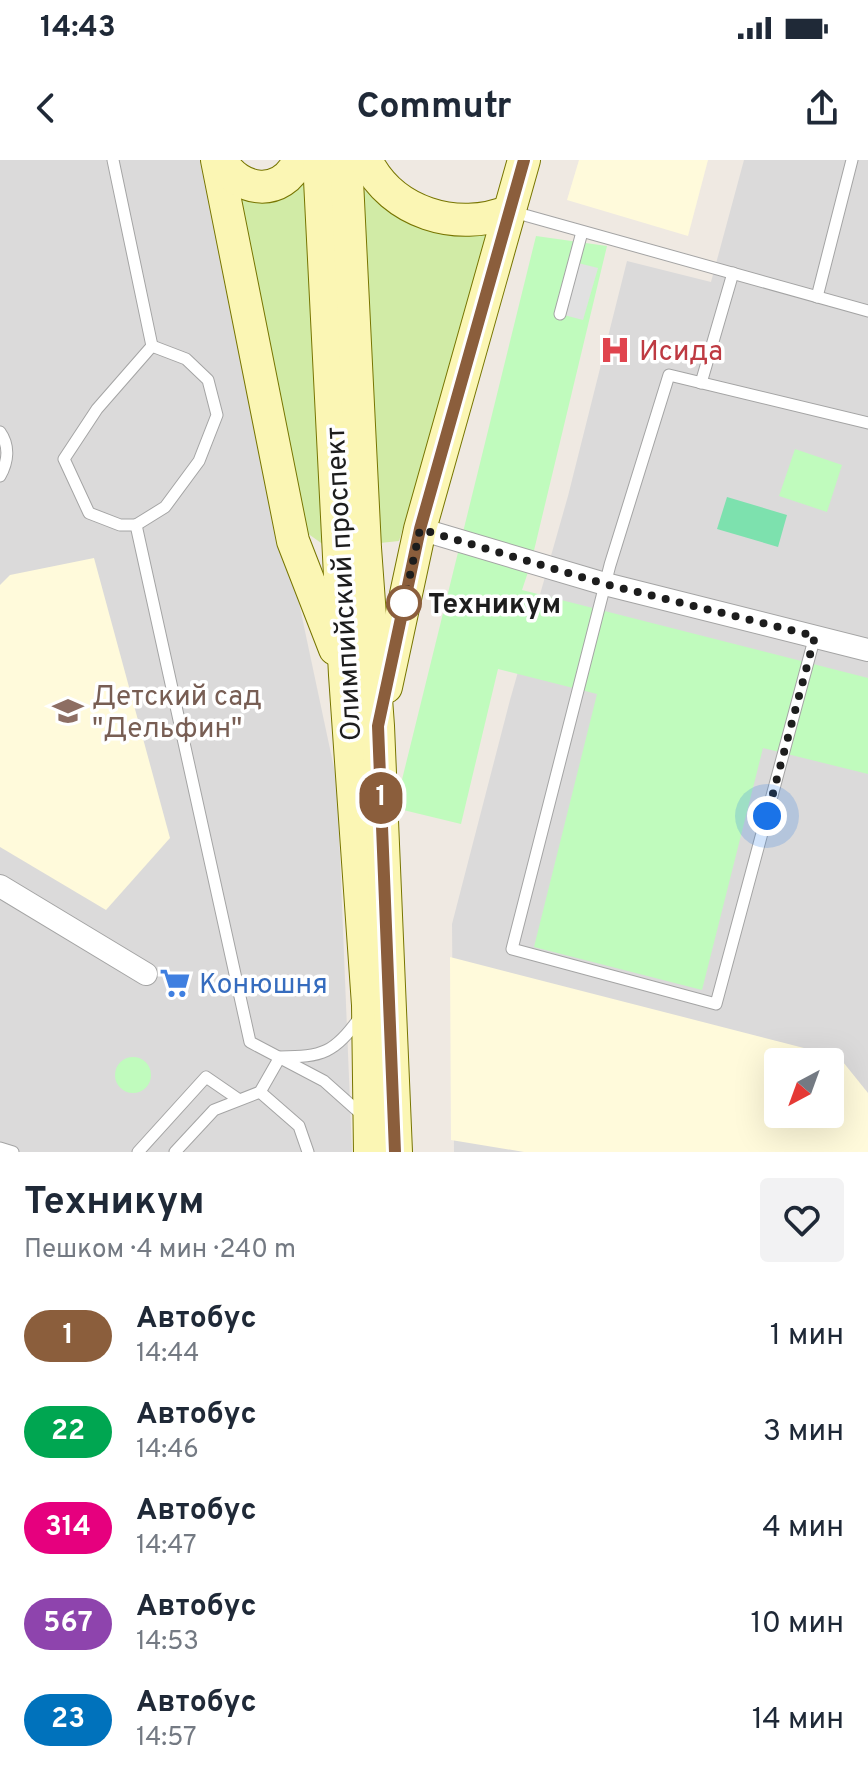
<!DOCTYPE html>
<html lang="ru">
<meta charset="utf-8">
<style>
body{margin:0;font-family:Overpass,sans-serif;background:#f2f2f3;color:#1f2937;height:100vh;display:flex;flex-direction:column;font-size:30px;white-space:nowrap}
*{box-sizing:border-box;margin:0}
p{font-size:26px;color:#747a83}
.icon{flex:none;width:44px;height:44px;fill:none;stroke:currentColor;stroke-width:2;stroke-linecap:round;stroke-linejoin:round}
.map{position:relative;height:992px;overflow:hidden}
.sheet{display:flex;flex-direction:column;background:#fff;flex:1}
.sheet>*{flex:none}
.badge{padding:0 16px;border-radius:26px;font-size:28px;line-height:52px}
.needle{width:52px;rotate:221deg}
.tools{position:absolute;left:764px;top:888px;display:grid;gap:16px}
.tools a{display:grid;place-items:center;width:80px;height:80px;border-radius:8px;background:#fff;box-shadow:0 8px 32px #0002;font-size:40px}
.you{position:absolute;width:40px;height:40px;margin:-20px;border:6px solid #fff;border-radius:50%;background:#1a73e8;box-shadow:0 0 0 12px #1a73e833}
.map>.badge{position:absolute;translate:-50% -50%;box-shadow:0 0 0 4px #fff}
.round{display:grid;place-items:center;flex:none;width:84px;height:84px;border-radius:8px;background:#f2f2f3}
.overview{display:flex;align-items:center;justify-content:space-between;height:136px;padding:0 24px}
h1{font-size:38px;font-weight:700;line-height:60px}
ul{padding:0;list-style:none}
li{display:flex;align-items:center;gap:24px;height:96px;padding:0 24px}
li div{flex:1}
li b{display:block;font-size:30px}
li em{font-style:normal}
li .badge{min-width:88px;font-weight:700;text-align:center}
.status{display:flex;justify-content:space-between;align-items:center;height:56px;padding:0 40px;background:#fff;direction:ltr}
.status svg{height:22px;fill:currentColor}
header{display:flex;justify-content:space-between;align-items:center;height:104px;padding:0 24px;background:#fff;font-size:36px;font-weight:700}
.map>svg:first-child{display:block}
</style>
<div class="status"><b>14:43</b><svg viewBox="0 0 49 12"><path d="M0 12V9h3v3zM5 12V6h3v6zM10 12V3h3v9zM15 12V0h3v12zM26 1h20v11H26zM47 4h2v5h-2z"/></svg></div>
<header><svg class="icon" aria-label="back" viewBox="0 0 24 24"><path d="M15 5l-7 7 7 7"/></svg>Commutr<svg class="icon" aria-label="share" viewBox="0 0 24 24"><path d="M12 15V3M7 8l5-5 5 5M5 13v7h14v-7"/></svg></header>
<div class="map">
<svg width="868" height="992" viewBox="0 0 868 992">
<rect width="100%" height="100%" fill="#efe9e2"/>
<!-- residential -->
<g fill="#dbdada" fill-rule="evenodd">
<polygon points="0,0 205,0 337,622 352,992 0,992"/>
<path d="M744,0H868V992H454L452,764L510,540L568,336L627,101L711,122ZM778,902H830V954H778Z"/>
</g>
<!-- education -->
<g fill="#fffadb" fill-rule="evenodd">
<polygon points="579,0 708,0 688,76 567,40"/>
<polygon points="94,398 170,678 106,750 0,687 0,425 10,415"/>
<path d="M450,797L839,897L868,933V992H524L451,980ZM778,902H830V954H778Z"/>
</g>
<!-- grass -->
<g fill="#d1eba6">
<path d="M309,17L324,385L307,373L237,31C278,43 277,44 309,17Z"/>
<polygon points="359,27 392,48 493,65 399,381 380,383"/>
</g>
<!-- park -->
<g fill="#c0fbbd">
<polygon points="536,76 607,86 531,403 522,430 868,518 868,614 763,588 702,830 534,787 597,534 498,509 461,664 395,648"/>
<polygon points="795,289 842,305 827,352 779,336"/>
<circle cx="133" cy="915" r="18"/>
</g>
<!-- pitch -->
<polygon fill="#7de1ae" points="727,337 787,355 778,387 717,369"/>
<!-- parking -->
<polygon fill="#e1e1e1" points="574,102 598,108 583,160 560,154"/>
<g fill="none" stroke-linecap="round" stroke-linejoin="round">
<!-- service casing -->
<g stroke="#a4a4a4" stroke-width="13">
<g id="service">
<polyline points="113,0 152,186 97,249 64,299 89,353 120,365 136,365 250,882 324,921 361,954"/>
<polyline points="510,51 868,151"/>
<polyline points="817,137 852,0"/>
<polyline points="560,154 582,72"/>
<polyline points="701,223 733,113"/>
<path d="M0,272C10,286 8,302 0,316"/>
<polyline points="136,365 165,347 199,301 217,255 208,220 186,199 152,186"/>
<polyline points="815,476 716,844 512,789 610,405 669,215 868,263"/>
<polyline points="260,932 299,966 308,992"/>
<polyline points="0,988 13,992"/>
<polyline points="138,992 206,917 238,939"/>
<path d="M175,992L214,950L260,932L280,897C322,897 335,893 360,857"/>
</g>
</g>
<!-- minor casing -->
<g stroke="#a4a4a4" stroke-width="24">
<g id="minor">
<polyline points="420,369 605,424 868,490"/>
<polyline points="0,726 146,814"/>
</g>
</g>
<!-- secondary casing -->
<g stroke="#777501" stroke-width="34">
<g id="secondary">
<polyline points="217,0 293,381 335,489"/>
<path d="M221,0C239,33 282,38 299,0"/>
<polyline points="319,0 345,515 368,845 370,992"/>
<polyline points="346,0 365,388 378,566 396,992"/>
<path d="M366,0C392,53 457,73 510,51"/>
<polyline points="386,527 420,369 524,0"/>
</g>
</g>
<!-- service -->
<use href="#service" stroke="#fff" stroke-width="11"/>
<!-- minor -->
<use href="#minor" stroke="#fff" stroke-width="22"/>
<!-- secondary -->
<use href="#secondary" stroke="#fbf6b4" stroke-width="32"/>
</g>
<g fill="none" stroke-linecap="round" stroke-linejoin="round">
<!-- line casing -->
<g stroke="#fff" stroke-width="18">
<polyline id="line" points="395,992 378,566 420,369 524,0"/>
</g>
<!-- line -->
<use href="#line" stroke="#8b5e3c" stroke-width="12"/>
<!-- walk -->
<polyline stroke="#1d1d1d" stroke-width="8" stroke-dasharray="0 14.4" points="404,443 420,369 605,424 815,476 767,656"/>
</g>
<!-- icons -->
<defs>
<g id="hospital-bare" transform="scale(2.4)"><path d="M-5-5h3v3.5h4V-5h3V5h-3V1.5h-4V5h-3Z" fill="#e0444e" stroke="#fff" stroke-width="2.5" paint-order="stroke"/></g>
<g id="school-bare" transform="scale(2.4)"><path d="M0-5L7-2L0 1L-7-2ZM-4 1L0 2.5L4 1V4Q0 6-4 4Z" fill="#8d6e63" stroke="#fff" stroke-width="2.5" paint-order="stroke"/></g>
<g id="supermarket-bare" transform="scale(2.4)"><path d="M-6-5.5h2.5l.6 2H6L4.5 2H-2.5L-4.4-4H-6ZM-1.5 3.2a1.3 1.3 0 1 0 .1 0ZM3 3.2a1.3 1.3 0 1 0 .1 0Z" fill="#3f7fe0" stroke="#fff" stroke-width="2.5" paint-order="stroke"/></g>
</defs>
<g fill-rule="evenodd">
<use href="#hospital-bare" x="615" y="190"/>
<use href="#school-bare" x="68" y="551"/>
<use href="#supermarket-bare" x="175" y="823"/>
</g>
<!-- markers -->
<circle fill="#fff" stroke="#8b5e3c" stroke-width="4" cx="404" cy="443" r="16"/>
<g text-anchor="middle" stroke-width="7" stroke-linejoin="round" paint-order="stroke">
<!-- health labels -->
<g font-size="28" fill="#be3a42" stroke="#fff" text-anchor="start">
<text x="639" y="200">Исида</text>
</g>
<!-- street labels -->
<g font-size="28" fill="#1d1d1d" stroke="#fff">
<text transform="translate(342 424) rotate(-93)" y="10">Олимпийский проспект</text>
</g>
<!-- stop labels -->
<g font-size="28" font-weight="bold" fill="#1d1d1d" stroke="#fff" text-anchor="start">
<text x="428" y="453">Техникум</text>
</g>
<!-- education labels -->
<g font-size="28" fill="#785e54" stroke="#fff" text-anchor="start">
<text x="92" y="545">Детский сад<tspan x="92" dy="32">"Дельфин"</tspan></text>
</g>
<!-- shop labels -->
<g font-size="28" fill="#366cbe" stroke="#fff" text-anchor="start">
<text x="199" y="833">Конюшня</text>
</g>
</g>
</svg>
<div class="tools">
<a><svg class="needle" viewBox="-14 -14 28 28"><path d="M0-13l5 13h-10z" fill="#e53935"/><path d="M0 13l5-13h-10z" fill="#747a83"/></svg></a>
</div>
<div class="you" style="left:767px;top:656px"></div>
<b class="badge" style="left:381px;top:638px;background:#8b5e3c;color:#fff">1</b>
</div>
<section class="sheet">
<div class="overview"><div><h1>Техникум</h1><p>Пешком · 4 мин · 240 m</p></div><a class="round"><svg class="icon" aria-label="heart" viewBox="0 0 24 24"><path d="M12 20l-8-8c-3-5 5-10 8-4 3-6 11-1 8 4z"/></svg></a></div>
<ul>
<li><span class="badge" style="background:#8b5e3c;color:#fff">1</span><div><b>Автобус</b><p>14:44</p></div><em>1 мин</em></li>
<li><span class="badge" style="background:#00a651;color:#fff">22</span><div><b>Автобус</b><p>14:46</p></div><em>3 мин</em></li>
<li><span class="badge" style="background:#e6007e;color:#fff">314</span><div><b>Автобус</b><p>14:47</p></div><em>4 мин</em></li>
<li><span class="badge" style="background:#8e44ad;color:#fff">567</span><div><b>Автобус</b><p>14:53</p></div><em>10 мин</em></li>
<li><span class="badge" style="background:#0072bc;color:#fff">23</span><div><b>Автобус</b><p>14:57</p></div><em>14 мин</em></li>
</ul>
</section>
